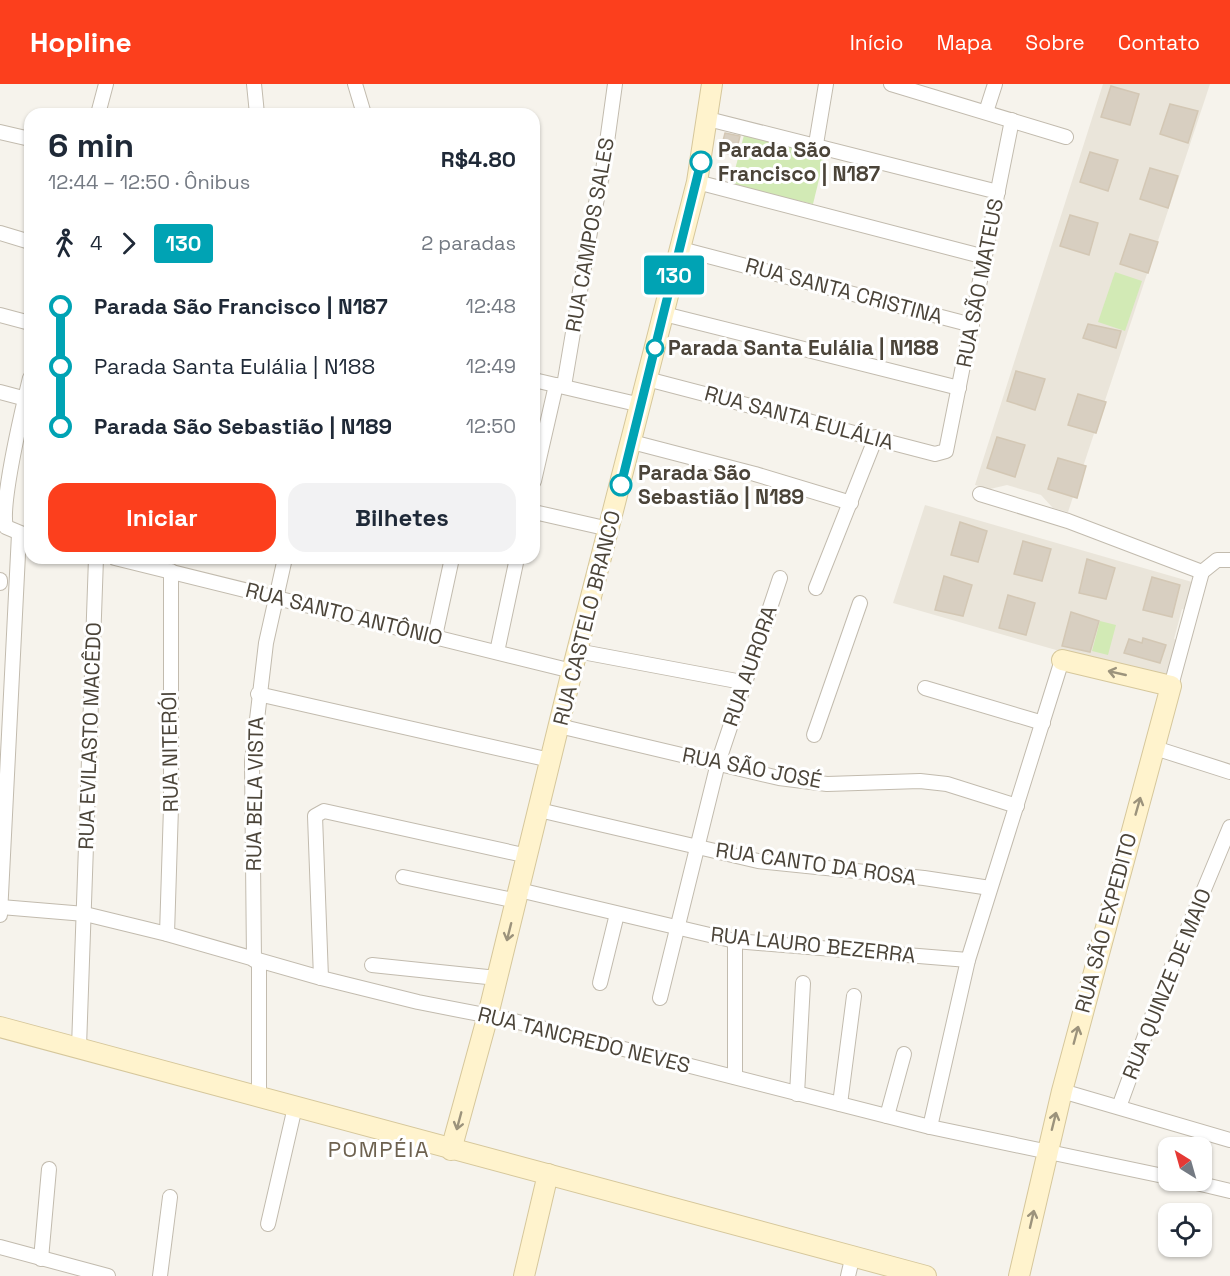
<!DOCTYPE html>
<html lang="pt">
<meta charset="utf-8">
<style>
body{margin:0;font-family:"Space Grotesk",sans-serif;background:#f2f2f3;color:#1f2937;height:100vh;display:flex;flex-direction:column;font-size:22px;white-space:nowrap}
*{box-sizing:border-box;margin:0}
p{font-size:20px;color:#747a83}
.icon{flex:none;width:33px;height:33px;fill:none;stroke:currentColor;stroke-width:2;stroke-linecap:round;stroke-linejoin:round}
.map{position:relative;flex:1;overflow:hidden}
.drawer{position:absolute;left:24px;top:24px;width:516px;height:456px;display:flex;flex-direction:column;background:#fff;border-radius:18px;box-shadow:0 2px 4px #0004}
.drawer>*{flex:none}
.badge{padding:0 12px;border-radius:4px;font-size:21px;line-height:39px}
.needle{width:39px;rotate:323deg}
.controls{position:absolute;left:1158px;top:1053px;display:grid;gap:12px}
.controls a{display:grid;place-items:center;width:54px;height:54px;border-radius:12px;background:#fff;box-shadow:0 2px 4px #0004;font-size:30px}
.map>.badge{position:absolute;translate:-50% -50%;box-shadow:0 0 0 3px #fff}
.legs{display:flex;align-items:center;gap:9px;height:66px;padding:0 24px;font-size:20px}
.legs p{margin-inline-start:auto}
.overview{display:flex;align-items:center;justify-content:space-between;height:102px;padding:0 24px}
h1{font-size:33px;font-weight:600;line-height:45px}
.button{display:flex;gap:12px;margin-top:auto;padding:12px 24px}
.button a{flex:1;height:69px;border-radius:18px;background:#fc3f1d;color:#fff;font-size:24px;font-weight:600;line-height:69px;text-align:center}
.button a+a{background:#f2f2f3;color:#1f2937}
ul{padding:0 24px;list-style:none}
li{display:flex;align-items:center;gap:21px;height:60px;font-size:22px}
li i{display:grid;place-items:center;width:9px;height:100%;margin:0 8px;background:currentColor}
li i::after{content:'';width:15px;height:15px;margin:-8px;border:4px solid;border-radius:50%;background:#fff}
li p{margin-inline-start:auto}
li:first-child i{background:linear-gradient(#0000 50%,currentColor 0)}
li:last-child i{background:linear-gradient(currentColor 50%,#0000 0)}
header{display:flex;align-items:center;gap:36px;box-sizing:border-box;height:84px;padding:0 30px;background:#fc3f1d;color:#fff}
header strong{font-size:28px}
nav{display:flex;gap:33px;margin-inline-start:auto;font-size:21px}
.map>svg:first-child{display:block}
</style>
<header>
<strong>Hopline</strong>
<nav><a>Início</a><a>Mapa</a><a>Sobre</a><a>Contato</a></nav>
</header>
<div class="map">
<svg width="1230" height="1192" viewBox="0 0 1230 1192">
<rect width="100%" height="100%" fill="#f6f3ec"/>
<!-- residential -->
<g fill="#eae5da">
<polygon points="1103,0 1210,0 1068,428 1053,424 1041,411 1007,401 990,405 975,401"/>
<polygon points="925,421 1192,498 1186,526 1182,525 1174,555 1180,557 1170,594 1084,574 893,519"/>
</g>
<!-- green -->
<g fill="#d2eab5">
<polygon points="744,51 825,71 813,120 731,101"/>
<polygon points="1115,188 1142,197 1125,247 1098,238"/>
<polygon points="1100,537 1116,541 1108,571 1092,567"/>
</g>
<!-- building -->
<g fill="#d8cfc1" stroke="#d3c7b4" stroke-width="1.5">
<polygon points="1111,2 1139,10 1130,41 1101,33"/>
<polygon points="1170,20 1198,27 1188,59 1160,50"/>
<polygon points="725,49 740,52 735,72 720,68"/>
<polygon points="1090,68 1118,76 1108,107 1080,98"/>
<polygon points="1150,84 1178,92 1168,124 1140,115"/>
<polygon points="1070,131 1098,139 1089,171 1060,162"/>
<polygon points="1130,150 1158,158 1148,189 1120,180"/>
<polygon points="1088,240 1121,247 1116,264 1083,254"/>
<polygon points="1016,287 1045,295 1035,326 1007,317"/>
<polygon points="1078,310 1106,318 1096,349 1068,341"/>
<polygon points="997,353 1025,361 1015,393 987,384"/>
<polygon points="1058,374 1086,382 1077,414 1048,405"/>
<polygon points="960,438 987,447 978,478 951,471"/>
<polygon points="1023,457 1051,465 1042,497 1014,490"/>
<polygon points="1087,475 1115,484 1106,515 1079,509"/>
<polygon points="944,492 972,501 963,532 935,526"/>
<polygon points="1152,493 1180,501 1172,533 1143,526"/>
<polygon points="1008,511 1035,519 1026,551 999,544"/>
<polygon points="1071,528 1099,537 1090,568 1062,562"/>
<polygon points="1143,554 1166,561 1160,579 1124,569 1129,555 1142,559"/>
</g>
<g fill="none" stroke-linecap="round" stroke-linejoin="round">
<!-- street casing -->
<g stroke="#c2bbae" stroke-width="16">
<g id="street">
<polyline points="254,0 257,30"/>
<polyline points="355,0 364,30"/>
<polyline points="891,0 1066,53"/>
<polyline points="986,28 995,0"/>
<polyline points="98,30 106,0"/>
<polyline points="708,35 998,108"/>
<polyline points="0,48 30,55"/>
<polyline points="816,60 826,0"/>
<polyline points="697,98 985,173"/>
<polyline points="0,149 30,158"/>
<polyline points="681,165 972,241"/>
<polyline points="664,230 959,304"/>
<polyline points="0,231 30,239"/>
<path d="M30,294C23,323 0,421 6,443L30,453"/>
<polyline points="647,295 935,370 946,367 1012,36"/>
<polyline points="534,296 641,321"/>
<polyline points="564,302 591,142 603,87 615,0"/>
<polyline points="0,308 30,316"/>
<polyline points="632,358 755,390 851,419"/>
<polyline points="534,397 556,301"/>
<polyline points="980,410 1068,437 1202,488"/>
<polyline points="534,428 609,445"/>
<polyline points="115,474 572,587"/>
<polyline points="0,499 0,496"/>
<polyline points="816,504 876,353"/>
<polyline points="435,552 452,474"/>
<polyline points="577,567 742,598"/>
<polyline points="497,568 517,474"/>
<polyline points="1171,602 1202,488 1217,476 1230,476"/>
<polyline points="925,604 1043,639"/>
<polyline points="258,610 550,676"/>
<polyline points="559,642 779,694 827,700 920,697 947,700 1017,722"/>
<polyline points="814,651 860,519"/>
<polyline points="1155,664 1230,688"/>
<polyline points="539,726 758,777 924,794 990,804"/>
<polyline points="403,793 517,817"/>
<polyline points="519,806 735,857 968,876"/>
<polyline points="1,823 85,830 167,850 321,894 418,918 510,936 930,1043 1168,1093"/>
<polyline points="0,831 19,450"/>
<polyline points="167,850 171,723 171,487"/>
<polyline points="254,876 252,678 266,559 285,474"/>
<polyline points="259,878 259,1013"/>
<polyline points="372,881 497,894"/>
<polyline points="321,894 315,732 324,727 528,772"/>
<polyline points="600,899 617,830"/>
<polyline points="660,914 718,679 780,494"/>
<polyline points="79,963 96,474"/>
<polyline points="735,993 735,857"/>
<polyline points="1062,1007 1230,1056"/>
<polyline points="797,1010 803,899"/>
<polyline points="840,1020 854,912"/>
<polyline points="1119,1023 1158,916 1230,743"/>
<polyline points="887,1032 904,970"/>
<polyline points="930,1043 968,876 1062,576"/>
<polyline points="1184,1096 1230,1107"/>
<polyline points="268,1140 295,1023"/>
<polyline points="0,1163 108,1192"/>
<polyline points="41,1175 49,1085"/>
<polyline points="160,1192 170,1113"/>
<polyline points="848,1192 853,1171"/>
</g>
</g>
<!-- secondary casing -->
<g stroke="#d6c79b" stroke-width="22">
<g id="secondary">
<polyline points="0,943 926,1192"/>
<polyline points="451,1066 488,931 572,587 697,98 712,0"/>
<polyline points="524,1192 548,1090"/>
<polyline points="1019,1192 1062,1007 1171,602 1062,576"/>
</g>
</g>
<!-- street -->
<use href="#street" stroke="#fff" stroke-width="14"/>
<!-- secondary -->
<use href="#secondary" stroke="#fff3cd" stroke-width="20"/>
</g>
<!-- one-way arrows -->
<defs><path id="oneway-shaft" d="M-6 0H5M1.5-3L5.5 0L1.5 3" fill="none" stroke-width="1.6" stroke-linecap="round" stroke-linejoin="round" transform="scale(1.5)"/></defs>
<g stroke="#9c937c">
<use href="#oneway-shaft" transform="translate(1117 589) rotate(-167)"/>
<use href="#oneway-shaft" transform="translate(1138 722) rotate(-74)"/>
<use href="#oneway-shaft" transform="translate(509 848) rotate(104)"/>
<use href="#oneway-shaft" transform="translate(1076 951) rotate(-75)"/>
<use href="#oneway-shaft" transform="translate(459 1037) rotate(105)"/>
<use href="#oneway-shaft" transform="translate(1054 1037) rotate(-76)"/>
<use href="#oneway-shaft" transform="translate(1032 1135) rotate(-77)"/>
</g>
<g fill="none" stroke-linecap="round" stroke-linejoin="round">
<!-- line-1 casing -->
<g stroke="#fff" stroke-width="14">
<polyline id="line-1" points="621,401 701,78"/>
</g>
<!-- line-1 -->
<use href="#line-1" stroke="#00a3b4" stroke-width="9"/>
</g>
<!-- markers -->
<g fill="#fff" stroke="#00a3b4" stroke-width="3">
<circle cx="701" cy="78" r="10"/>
<circle cx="655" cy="264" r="8"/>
<circle cx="621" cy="401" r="10"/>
</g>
<g text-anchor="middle" stroke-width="6" stroke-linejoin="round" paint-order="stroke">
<!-- stop labels -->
<g font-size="21" font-weight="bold" fill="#4b4439" stroke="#fff" text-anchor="start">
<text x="718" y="73">Parada São<tspan x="718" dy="24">Francisco | N187</tspan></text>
<text x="668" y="271">Parada Santa Eulália | N188</text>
<text x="638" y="396">Parada São<tspan x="638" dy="24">Sebastião | N189</tspan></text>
</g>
<!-- street labels -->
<g font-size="21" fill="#4b4439" stroke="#fff">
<text transform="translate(590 151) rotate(-80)" y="7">RUA CAMPOS SALES</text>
<text transform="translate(980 199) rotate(-79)" y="7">RUA SÃO MATEUS</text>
<text transform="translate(844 207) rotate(15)" y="7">RUA SANTA CRISTINA</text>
<text transform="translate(799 334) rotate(15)" y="7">RUA SANTA EULÁLIA</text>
<text transform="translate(344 530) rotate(14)" y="7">RUA SANTO ANTÔNIO</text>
<text transform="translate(587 534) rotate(-76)" y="7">RUA CASTELO BRANCO</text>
<text transform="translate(750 582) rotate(-71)" y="7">RUA AURORA</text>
<text transform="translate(90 652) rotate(-88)" y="7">RUA EVILASTO MACÊDO</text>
<text transform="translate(170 668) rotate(-91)" y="7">RUA NITERÓI</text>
<text transform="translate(752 684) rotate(11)" y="7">RUA SÃO JOSÉ</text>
<text transform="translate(255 710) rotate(-89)" y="7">RUA BELA VISTA</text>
<text transform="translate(816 780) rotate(8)" y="7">RUA CANTO DA ROSA</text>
<text transform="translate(1106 839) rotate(-75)" y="7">RUA SÃO EXPEDITO</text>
<text transform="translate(813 861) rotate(6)" y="7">RUA LAURO BEZERRA</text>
<text transform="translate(1167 900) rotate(-68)" y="7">RUA QUINZE DE MAIO</text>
<text transform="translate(584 956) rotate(14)" y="7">RUA TANCREDO NEVES</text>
</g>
<!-- neighbourhood labels -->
<g font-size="22" letter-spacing="1.5" fill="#6e6250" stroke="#fff">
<text x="379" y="1073">POMPÉIA</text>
</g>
</g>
</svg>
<div class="controls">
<a><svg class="needle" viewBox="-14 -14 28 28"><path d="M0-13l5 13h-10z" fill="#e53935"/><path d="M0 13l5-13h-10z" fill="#747a83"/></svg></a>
<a><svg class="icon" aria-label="locate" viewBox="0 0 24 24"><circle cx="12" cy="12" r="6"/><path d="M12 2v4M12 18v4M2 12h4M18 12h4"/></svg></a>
</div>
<b class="badge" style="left:674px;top:191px;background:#00a3b4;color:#fff">130</b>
<section class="drawer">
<div class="overview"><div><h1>6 min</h1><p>12:44 – 12:50 · Ônibus</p></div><b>R$4.80</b></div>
<div class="legs"><svg class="icon" aria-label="walk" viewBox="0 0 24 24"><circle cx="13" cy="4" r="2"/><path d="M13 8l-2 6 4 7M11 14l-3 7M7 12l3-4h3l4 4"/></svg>4<svg class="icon" aria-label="forward" viewBox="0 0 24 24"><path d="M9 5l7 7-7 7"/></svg><b class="badge" style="background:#00a3b4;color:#fff">130</b><p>2 paradas</p></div>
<ul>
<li><i style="color:#00a3b4"></i><b>Parada São Francisco | N187</b><p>12:48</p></li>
<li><i style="color:#00a3b4"></i><span>Parada Santa Eulália | N188</span><p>12:49</p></li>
<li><i style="color:#00a3b4"></i><b>Parada São Sebastião | N189</b><p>12:50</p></li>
</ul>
<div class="button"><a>Iniciar</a><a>Bilhetes</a></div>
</section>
</div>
